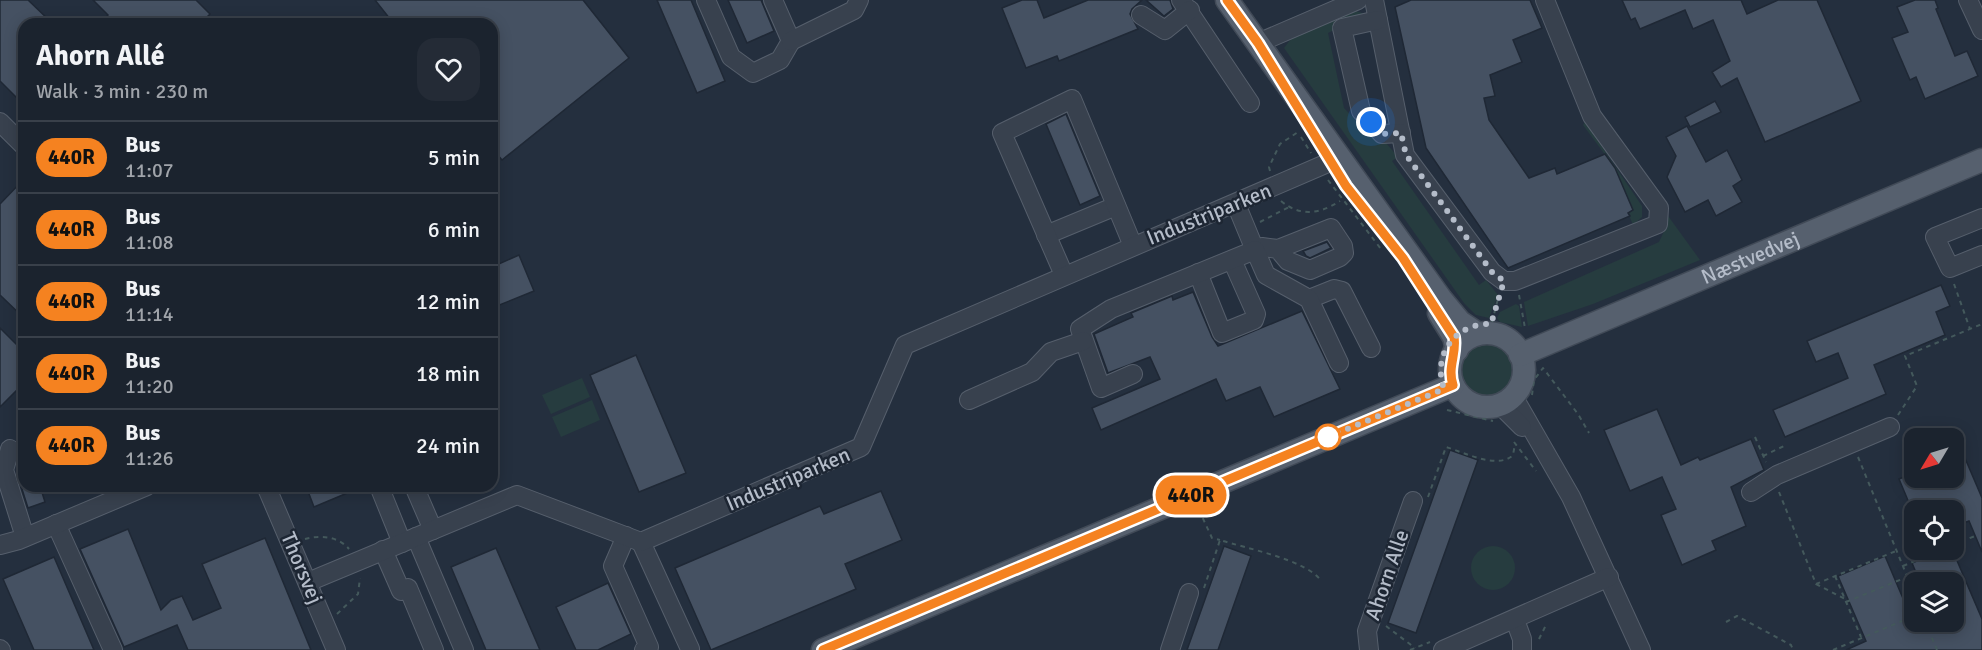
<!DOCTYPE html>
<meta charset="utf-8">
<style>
body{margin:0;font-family:Signika,sans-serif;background:#242b36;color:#f1f3f6;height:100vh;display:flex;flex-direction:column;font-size:22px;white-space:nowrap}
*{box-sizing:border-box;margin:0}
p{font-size:20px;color:#a0a4aa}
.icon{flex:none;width:33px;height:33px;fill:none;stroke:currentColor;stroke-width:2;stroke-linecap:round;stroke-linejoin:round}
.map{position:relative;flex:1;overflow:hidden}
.sheet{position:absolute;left:18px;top:18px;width:480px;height:474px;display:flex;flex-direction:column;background:#1b232e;border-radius:18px;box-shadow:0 3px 15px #0003,0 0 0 2px #39404a}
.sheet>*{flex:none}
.badge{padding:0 12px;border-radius:20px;font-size:21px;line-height:39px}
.needle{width:39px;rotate:232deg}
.tools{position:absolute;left:1904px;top:428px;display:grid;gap:12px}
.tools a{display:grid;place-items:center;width:60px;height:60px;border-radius:12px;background:#1b232e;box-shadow:0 3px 15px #0003,0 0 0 2px #39404a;font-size:30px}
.you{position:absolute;width:30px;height:30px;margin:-15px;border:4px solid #fff;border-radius:50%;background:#1a73e8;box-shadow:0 0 0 9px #1a73e833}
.map>.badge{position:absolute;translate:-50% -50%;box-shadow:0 0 0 3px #fff}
.round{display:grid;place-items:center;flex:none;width:63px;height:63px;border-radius:18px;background:#242b36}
.head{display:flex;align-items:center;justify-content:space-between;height:102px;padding:0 18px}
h1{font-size:28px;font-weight:700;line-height:45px}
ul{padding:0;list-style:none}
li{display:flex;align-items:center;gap:18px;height:72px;padding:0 18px;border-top:2px solid #39404a}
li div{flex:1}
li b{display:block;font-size:22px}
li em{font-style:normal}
li .badge{min-width:66px;font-weight:700;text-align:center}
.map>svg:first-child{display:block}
</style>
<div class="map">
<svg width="1982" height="650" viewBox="0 0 1982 650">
<rect width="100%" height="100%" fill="#242f3e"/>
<!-- green -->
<g fill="#263c3f">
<polygon points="1356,11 1365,14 1328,33 1344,108 1366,131 1368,129 1380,136 1398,157 1392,161 1479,285 1486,280 1498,295 1489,318 1476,315 1464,303 1284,48 1294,35"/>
<polygon points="1585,122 1642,206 1642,217 1633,225 1628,213 1633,210 1615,168 1583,125"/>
<polygon points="1663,209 1700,260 1593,304 1528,326 1524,302 1659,242 1666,227"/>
<polygon points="1516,304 1519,306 1522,327 1500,322 1497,318 1500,312"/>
<circle cx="1486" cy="370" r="26"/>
<polygon points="582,378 590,397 551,414 542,395"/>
<polygon points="592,400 600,420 561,437 552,417"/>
<circle cx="1493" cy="568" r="22"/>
</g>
<!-- building -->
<g fill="#455162" stroke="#1f2835" stroke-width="1.5">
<polygon points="0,0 28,0 53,24 24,24 24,90 16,97 0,81"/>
<polygon points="93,0 196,0 210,14 200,24 100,24 108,15"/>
<polygon points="375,0 583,0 629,58 502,160 492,148 492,24 394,24"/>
<polygon points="657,0 691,0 725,81 697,93"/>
<polygon points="728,0 761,0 774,31 747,43"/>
<polygon points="1022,0 1037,0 1044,18 1088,0 1142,0 1132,9 1130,14 1138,29 1059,61 1057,56 1026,68 1002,8"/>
<polygon points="1146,0 1170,0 1173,9 1164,16"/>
<polygon points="1411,0 1530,0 1542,28 1513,40 1522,62 1490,75 1495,96 1484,98 1489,120 1529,178 1555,168 1557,174 1605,154 1615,168 1633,210 1628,213 1630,216 1508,268 1426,148 1395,7"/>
<polygon points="1622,0 1741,0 1747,14 1778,0 1817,0 1861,101 1765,142 1737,78 1721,87 1712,72 1730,61 1713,20 1693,29 1685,10 1640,29 1635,18 1631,20"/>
<polygon points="1915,0 1935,0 1938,8 1936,9 1955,56 1967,51 1978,76 1925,99 1916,77 1910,80 1892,38 1908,32 1897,7"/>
<polygon points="1715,101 1721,112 1690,127 1685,117"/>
<polygon points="1066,114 1100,196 1080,205 1046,124"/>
<polygon points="1687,126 1706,162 1727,150 1742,180 1733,186 1742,202 1716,216 1708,200 1685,212 1667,177 1676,156 1666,137"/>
<polygon points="24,179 24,318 0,295 0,204"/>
<polygon points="1327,242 1331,248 1310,258 1306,256 1303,251"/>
<polygon points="519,255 534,291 492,308 492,267"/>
<polygon points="1941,285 1950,306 1936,312 1945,335 1874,365 1886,394 1785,437 1773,410 1848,378 1838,353 1816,362 1807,341"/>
<polygon points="1193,292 1212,337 1218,346 1302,311 1340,389 1274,417 1260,387 1226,401 1216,379 1101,430 1092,408 1160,379 1150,357 1108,373 1094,334 1133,317 1131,313 1172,296 1173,300"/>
<polygon points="0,328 24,352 24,392 18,389 0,407"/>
<polygon points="636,355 686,473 639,492 590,375"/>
<polygon points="1657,409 1681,465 1698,457 1700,460 1751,439 1764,470 1731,487 1746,526 1712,541 1716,550 1682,565 1661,515 1676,509 1662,477 1630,491 1604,430"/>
<polygon points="1953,430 1982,498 1982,552 1969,521 1953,527 1953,510 1912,510 1899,479 1914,473 1914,477 1953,477"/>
<polygon points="1450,450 1478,460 1416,633 1388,623"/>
<polygon points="21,486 40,486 45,502 28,508"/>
<polygon points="306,486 364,486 314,507"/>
<polygon points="881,491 902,540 845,564 856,589 711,650 675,568 820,506 824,514"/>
<polygon points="128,529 161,610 171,600 182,596 193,620 221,608 202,564 265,538 311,650 188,650 177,625 124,647 80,549"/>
<polygon points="1224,546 1251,556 1218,650 1187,650"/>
<polygon points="496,548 540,650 486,650 451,567"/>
<polygon points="1945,549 1952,549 1982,619 1982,650 1846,650 1866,641 1838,576 1885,556 1913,622 1953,621 1953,582 1920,582 1912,563"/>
<polygon points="54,557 94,650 34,650 3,579"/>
<polygon points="608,583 631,634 598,650 576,650 556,607"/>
</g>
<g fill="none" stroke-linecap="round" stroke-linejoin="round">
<!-- minor casing -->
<g stroke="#565f6c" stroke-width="20">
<g id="minor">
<polyline points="706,0 731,57 753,73 780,60 791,41 773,0"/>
<polyline points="1181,0 1250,103"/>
<polyline points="1374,0 1405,155 1492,272 1504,281 1515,281 1658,224 1659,208 1592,116 1545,0"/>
<polyline points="1968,0 1982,30"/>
<polyline points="1141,15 1165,30 1190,10"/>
<polyline points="1378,20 1342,28 1361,111 1382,134 1401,133"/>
<polyline points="791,41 854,10 859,0"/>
<polyline points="1258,43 1358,0"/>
<polyline points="0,122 24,146"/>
<polyline points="1236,204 1255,250 1262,247 1278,249 1288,261 1310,270 1340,257 1344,253 1343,246 1331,228 1278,249"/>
<polyline points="1982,218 1935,237 1950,268 1982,255"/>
<polyline points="1046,235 1116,206"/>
<polyline points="1198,273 1222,333 1254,320 1256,314 1232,260"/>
<polyline points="1064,275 1002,133 1072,99 1133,246"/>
<polyline points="1309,299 1334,289 1342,291 1371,348"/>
<polyline points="1133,374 1101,388 1080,329 1111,309 1255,250 1266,275 1309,299 1339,363"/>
<polyline points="1513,396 1571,497 1641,650"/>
<polyline points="969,400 1032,372 1051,352 1083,341"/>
<polyline points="1500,405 1522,427"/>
<polyline points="10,449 4,470 25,537"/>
<polyline points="266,486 336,650"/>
<polyline points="379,486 402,543"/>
<polyline points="414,486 433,530"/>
<polyline points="1751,492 1777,475 1890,427"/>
<polyline points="56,524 113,650"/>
<polyline points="626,536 613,566 649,647 644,650"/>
<polyline points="416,537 464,650"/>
<polyline points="641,542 690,649"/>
<polyline points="0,545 19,540 147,486"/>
<polyline points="383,550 401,591 408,588 434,650"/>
<polyline points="308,582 517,495 641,542 861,447 905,345 1330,162 1338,164 1346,175"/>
<polyline points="1515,620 1522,639 1522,650"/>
<polyline points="0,649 1,650"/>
<polyline points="1170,650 1189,593"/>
<polyline points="1369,650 1367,631 1413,501"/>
<polyline points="1443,650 1609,577"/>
</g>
</g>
<!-- major casing -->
<g stroke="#414a57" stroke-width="25">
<g id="major">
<polyline points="1227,0 1441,299 1460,322 1478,334"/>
<polyline points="1439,313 1454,337 1457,350"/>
<circle cx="1487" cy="370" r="37"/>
<path id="s1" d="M1520,355L1982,160"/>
<polyline points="823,650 1453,385"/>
</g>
</g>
<!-- path -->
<g stroke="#44595c" stroke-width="2" stroke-dasharray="4.5 4.5" stroke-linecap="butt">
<polyline points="1301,137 1311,153"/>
<polyline points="1270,171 1269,167 1280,144 1298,132"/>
<polyline points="1328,180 1381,249"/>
<path d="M1281,201C1300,217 1320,214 1340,201"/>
<polyline points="1260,222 1289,207"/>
<polyline points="1954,284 1970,329"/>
<polyline points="1519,295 1525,328"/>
<polyline points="1492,322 1499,295"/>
<circle cx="1487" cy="370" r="46"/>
<polyline points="1532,395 1534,380 1543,368 1578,414 1589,433"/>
<polyline points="1447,410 1493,421"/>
<polyline points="1898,415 1917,386 1905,356 1982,324"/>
<polyline points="1755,437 1766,462"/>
<polyline points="1514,442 1536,471"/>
<polyline points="1763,456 1786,445"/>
<polyline points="1858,457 1914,593"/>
<polyline points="1779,492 1816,584 1896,551"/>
<path d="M1428,497L1446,447C1463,452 1498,470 1513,455L1515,444"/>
<polyline points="1199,510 1212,538 1220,540"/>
<path d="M305,539C320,535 338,536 349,549"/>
<polyline points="1953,545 1975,536"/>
<polyline points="1903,566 1943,549"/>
<polyline points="1835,576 1861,637"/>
<polyline points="1816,584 1845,599"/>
<path d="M1204,588L1220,540C1244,548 1308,560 1321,581"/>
<polyline points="1846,602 1907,577"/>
<polyline points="337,614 358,594 360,578"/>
<polyline points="1925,621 1937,650"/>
<polyline points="1726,622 1737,616 1791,645 1793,650"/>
<polyline points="1386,626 1415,648"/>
<polyline points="1539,639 1547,623"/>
<polyline points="1410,650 1430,642"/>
<polyline points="1833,650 1914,616"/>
</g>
<!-- minor -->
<use href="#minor" stroke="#38414e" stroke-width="18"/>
<!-- major -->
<use href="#major" stroke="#56606e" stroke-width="22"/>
</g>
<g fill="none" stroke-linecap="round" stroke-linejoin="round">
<!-- line casing -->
<g stroke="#fff" stroke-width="14">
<path id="line" d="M823,650L1453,385C1447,367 1457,354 1454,337L1403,258L1346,186L1258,43L1227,0"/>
</g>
<!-- line -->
<use href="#line" stroke="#f58220" stroke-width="9"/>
<!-- walk -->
<path stroke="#b4bcc9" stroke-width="6" stroke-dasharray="0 10.8" d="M1328,437L1444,389C1432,355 1455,323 1491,324L1504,281L1492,272L1406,155L1401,133L1382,134L1371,122"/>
</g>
<!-- markers -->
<circle fill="#fff" stroke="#f58220" stroke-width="3" cx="1328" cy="437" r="12"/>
<g text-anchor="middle" stroke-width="5" stroke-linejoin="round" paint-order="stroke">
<!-- street labels -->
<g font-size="21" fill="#b4bcc9" stroke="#1d2633">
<text transform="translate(1209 214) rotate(-22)" y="7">Industriparken</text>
<text dy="7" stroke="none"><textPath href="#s1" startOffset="250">Næstvedvej</textPath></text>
<text transform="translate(788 479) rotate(-23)" y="7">Industriparken</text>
<text transform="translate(302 568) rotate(67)" y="7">Thorsvej</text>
<text transform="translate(1387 575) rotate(-71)" y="7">Ahorn Alle</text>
</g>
</g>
</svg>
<div class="tools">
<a><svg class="needle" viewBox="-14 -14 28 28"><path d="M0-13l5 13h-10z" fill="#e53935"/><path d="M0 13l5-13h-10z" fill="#a0a4aa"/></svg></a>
<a><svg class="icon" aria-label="locate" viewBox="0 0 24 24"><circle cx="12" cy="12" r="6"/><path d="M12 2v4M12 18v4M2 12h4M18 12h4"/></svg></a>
<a><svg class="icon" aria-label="layers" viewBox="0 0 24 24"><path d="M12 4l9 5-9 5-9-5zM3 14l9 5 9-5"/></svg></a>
</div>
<div class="you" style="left:1371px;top:122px"></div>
<b class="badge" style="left:1191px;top:495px;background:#f58220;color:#111">440R</b>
<section class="sheet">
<div class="head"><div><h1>Ahorn Allé</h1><p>Walk · 3 min · 230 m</p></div><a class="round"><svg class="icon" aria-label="heart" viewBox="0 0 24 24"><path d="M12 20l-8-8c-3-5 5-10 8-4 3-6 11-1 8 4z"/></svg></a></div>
<ul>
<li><span class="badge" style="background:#f58220;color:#111">440R</span><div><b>Bus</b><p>11:07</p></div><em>5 min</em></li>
<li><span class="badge" style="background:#f58220;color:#111">440R</span><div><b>Bus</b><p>11:08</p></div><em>6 min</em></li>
<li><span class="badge" style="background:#f58220;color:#111">440R</span><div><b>Bus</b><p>11:14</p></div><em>12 min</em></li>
<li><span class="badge" style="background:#f58220;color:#111">440R</span><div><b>Bus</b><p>11:20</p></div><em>18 min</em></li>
<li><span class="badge" style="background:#f58220;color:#111">440R</span><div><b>Bus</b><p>11:26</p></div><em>24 min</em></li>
</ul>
</section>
</div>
